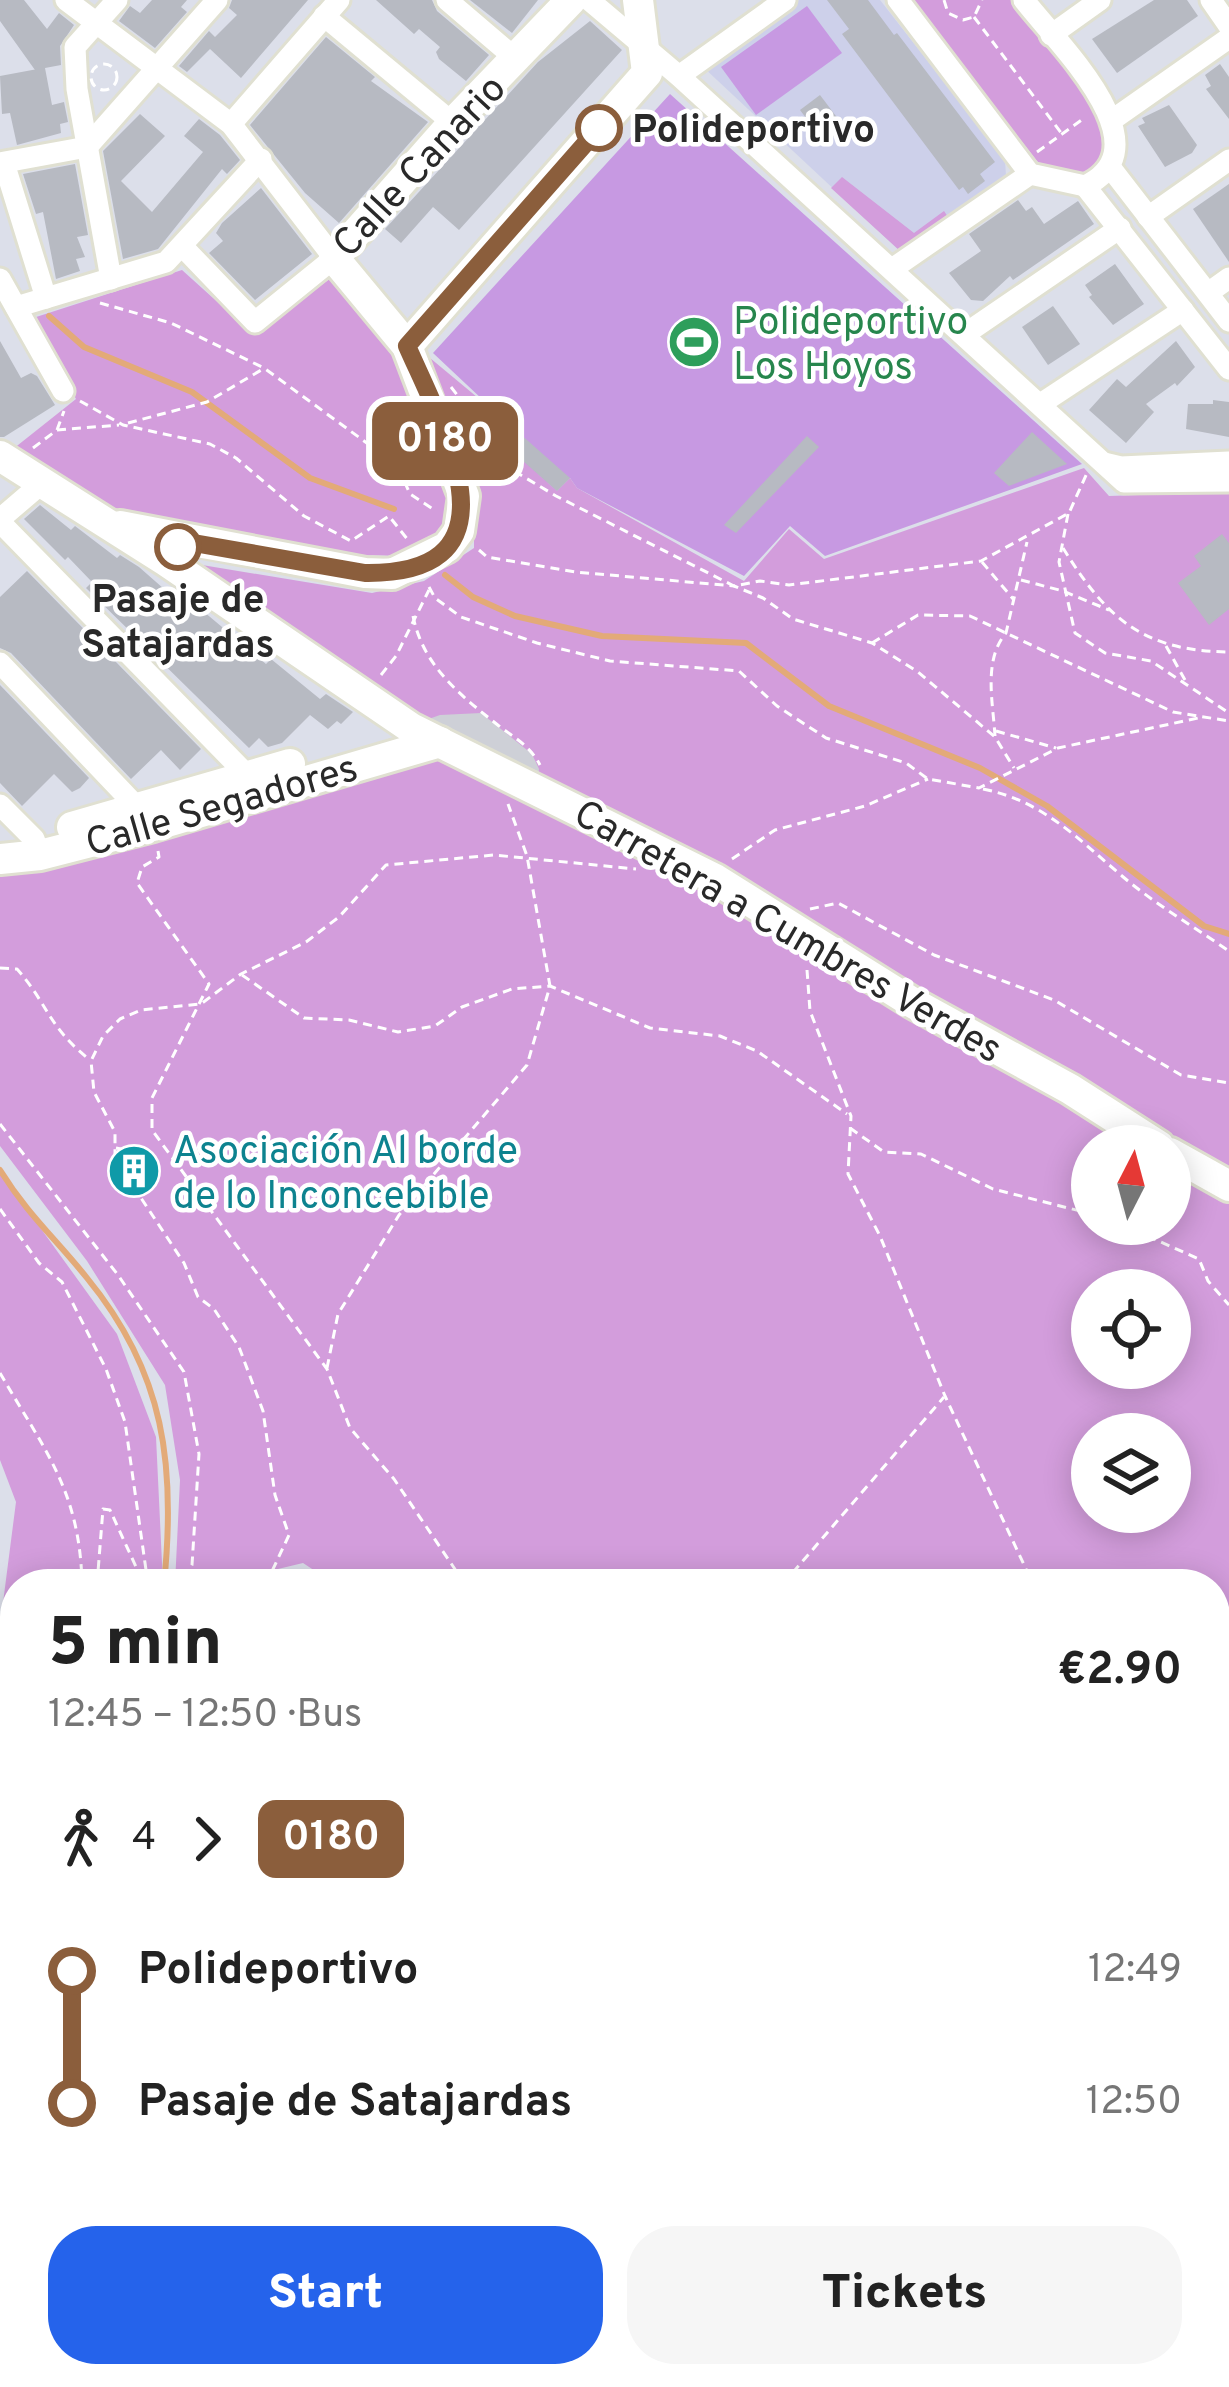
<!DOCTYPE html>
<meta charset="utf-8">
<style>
body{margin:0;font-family:Overpass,sans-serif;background:#f6f6f6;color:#222;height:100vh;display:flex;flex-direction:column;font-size:45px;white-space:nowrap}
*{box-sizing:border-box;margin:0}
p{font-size:39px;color:#767676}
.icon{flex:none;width:66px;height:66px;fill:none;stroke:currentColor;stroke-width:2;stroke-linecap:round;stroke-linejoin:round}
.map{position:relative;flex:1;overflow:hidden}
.drawer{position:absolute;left:0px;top:1569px;width:1230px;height:819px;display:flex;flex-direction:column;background:#fff;border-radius:48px 48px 0 0;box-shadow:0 6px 30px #0003}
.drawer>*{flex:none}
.badge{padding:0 24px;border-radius:18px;font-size:42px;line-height:78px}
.needle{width:78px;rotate:6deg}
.controls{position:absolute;left:1071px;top:1125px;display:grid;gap:24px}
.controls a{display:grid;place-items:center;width:120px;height:120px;border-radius:50%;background:#fff;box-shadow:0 6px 30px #0003;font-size:60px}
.map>.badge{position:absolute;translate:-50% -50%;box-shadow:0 0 0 6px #fff}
.legs{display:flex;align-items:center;gap:18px;height:132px;padding:0 48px;font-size:39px}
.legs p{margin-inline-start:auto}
.head{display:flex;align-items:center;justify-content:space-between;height:204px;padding:0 48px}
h1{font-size:66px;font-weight:800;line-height:90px}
.action{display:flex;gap:24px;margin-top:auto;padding:24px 48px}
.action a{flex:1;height:138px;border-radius:48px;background:#2563eb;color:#fff;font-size:48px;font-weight:800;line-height:138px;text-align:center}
.action a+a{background:#f6f6f6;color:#222}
ul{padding:0 48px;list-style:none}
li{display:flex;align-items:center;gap:42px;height:132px;font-size:45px}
li i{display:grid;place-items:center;width:18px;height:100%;margin:0 15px;background:currentColor}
li i::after{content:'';width:30px;height:30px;margin:-15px;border:9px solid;border-radius:50%;background:#fff}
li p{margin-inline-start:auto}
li:first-child i{background:linear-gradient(#0000 50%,currentColor 0)}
li:last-child i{background:linear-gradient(currentColor 50%,#0000 0)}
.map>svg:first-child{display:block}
</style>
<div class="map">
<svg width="1229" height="2387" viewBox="0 0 1229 2387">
<rect width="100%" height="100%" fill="#dcdfea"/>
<!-- education -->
<polygon fill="#cdd0ea" points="799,0 880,0 1005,160 1006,176 900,251 702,66"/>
<!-- green -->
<g fill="#d39ddc" fill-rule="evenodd">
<path d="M911,0H1011C1033,28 1113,112 1108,145C1106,159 1097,166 1086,173C1068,184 1051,173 1037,161Z"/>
<polygon points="842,177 914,233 944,211 948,217 900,251 831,188"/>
<polygon points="182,270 254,335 335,275 413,384 447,491 447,519 432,540 405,556 358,555 114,517 8,453 76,399 33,318"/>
<path d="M430,358L501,417L490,431L557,491L570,478L577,488L744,581L789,529L824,559L1084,468L1109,496L1229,492V2387H1003L962,2373H1215V1584H335L303,1563L253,1575L250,1584H175L180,1480L165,1385L87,1261L0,1146V869L447,753L190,563L372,593L424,581L474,548V478ZM1092,1146H1170V1224H1092ZM1092,1290H1170V1368H1092ZM1092,1434H1170V1512H1092Z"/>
<polygon points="0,1172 117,1334 156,1437 163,1584 15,1584 15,1671 0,1626 16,1502 0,1460"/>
<polygon points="0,1647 15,1690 15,2373 305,2373 312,2387 0,2387"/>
<polygon points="312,2373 460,2373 457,2387 320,2387"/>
<polygon points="462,2373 566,2373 570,2381 569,2387 459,2387"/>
</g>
<!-- pitch -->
<g fill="#c799e2">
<polygon points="807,6 842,53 756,115 721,67"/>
<polygon points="670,94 1082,464 825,556 790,526 744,576 577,488 570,478 557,491 489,431 500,416 433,353"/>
</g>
<!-- plaza -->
<polygon fill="#ced0d7" points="481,713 532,754 539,769 537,784 423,721 440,715"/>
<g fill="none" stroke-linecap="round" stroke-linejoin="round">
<!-- stream -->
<g stroke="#e3aa78" stroke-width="6">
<polyline points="49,316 84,347 192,392 310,478 394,509"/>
<polyline points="445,575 473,597 515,616 602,636 746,643 829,706 980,768 1047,806 1204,926 1229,934"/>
<path d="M0,1170C28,1215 55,1238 87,1278C165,1373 176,1466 164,1584"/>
<polyline points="486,2373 492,2387"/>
</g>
</g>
<!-- building -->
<g fill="#b7bac2">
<polygon points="0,0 24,0 47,29 59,13 74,25 60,46 61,65 45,68 52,105 64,102 68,122 60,124 61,133 17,145 10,113 2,114 0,76 43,68 35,70 0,21"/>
<polygon points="152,0 187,0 181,7 187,12 155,48 119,21 130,6 140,13"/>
<polygon points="232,0 308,0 241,78 210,49 187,72 179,66 209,31 215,37 237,15 229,8"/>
<polygon points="376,0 432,0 437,11 489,55 466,81 439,59 436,52 440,47 419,29 414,34"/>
<polygon points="470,0 538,0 512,33"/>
<polygon points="827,0 868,0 894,35 897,33 995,162 980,174 985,181 968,194 963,187 959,190 842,34 849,29"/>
<polygon points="1154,0 1187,0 1198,16 1117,73 1092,39"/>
<polygon points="590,21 622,50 459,230 433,207 401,243 385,229 538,62"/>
<polygon points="326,37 375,77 371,81 428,122 339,223 305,193 250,125"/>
<polygon points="1220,64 1229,77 1229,119 1206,89 1211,86 1205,75"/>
<polygon points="820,95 845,128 825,143 800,110"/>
<polygon points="1169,105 1197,145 1192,153 1165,167 1138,126 1145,123 1142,118"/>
<polygon points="140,114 165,136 121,181 152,212 203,152 184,136 199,119 220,135 240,160 227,174 222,169 158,249 123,259 103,151"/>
<polygon points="75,164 88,235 77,237 85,257 76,259 80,271 56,279 43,212 36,214 23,174"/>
<polygon points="1229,184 1229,262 1193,209"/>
<polygon points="261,188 312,254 255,300 209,253 223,241 216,233 222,223"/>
<polygon points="1018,200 1026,211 1032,207 1044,224 1078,201 1094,224 1013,280 1010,276 983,301 971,300 949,273 981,251 969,234"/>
<polygon points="1115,264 1144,304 1113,325 1089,297 1092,295 1085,285"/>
<polygon points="1053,306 1080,344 1048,365 1022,327"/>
<polygon points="0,341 21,378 31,373 37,376 55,405 4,437 0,437"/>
<polygon points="1176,341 1195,367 1177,386 1175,383 1146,404 1154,412 1126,443 1089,410 1117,379 1126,387"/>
<polygon points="1213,400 1229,402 1229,437 1186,429 1188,404 1213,404"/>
<polygon points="501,417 570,478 557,491 489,431"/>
<polygon points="1032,432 1067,464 1009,486 994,473"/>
<polygon points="807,436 819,447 736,533 724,525"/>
<polygon points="40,505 71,530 75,526 117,558 120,555 139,567 180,603 186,598 191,601 266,664 271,659 320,699 326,694 353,712 341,724 337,721 328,729 310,715 282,743 268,747 259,738 249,748 86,588 92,582 68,557 65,560 24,519"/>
<polygon points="1222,534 1229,543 1229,609 1209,625 1178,583 1201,566 1194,556"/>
<polygon points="27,571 201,749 180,770 161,750 131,779 11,653 0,648 0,597"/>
<polygon points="0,685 89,778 80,788 72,792 54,774 22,806 0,783"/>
</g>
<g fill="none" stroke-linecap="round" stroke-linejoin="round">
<!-- lane casing -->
<g stroke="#e0e0d1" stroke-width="16">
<g id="lane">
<polyline points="0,2314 15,2339"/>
<polyline points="35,2373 39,2387"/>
</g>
</g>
<!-- street casing -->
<g stroke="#e0e0d1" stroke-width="27">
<g id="street">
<polyline points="66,0 231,124 334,258 255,322 183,247"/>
<polyline points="447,0 516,59"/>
<polyline points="589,0 679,76 1124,482 1229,481"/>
<path d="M898,0L1030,174L1085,186C1168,147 1056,42 1024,0"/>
<polyline points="1211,0 1229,26"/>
<polyline points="324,16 453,123"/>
<polyline points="1051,35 1100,0"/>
<polyline points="679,76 785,0"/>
<polyline points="1115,118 1229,38"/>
<polyline points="231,124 339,0"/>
<polyline points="0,163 87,147 217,0"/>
<polyline points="4,163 46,298"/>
<polyline points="1110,167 1229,321"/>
<polyline points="1085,186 1229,369"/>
<polyline points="1148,217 1229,160"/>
<polyline points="892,269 1030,174"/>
<polyline points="0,279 63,391"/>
<polyline points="111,279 77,89 75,47 117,0"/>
<polyline points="1208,293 1229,278"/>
<polyline points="16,307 166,262 261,159"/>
<polyline points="965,334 1120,228"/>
<polyline points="1042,403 1183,310"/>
<polyline points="1104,463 1121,467 1229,462"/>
<polyline points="0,519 41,484"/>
<polyline points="0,522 248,776"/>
<polyline points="0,663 137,807"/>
<polyline points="0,805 34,839 40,855"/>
</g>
</g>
<!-- secondary casing -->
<g stroke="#e0e0d1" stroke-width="36">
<g id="secondary">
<polyline points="407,346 647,73 638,0"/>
<polyline points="0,456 166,561 411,728 715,879 913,1003 1070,1089 1159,1146"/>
<polyline points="120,526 365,573 392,574 447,547 459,531 464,496 407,346 334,258 453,123 571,0"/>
<polyline points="72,827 290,764"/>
<polyline points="0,859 40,855 153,826 440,742"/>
<polyline points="1170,1153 1229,1186"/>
</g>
</g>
<!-- path -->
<g stroke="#fff" stroke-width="3" stroke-dasharray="9 6" stroke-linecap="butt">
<polyline points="944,0 948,13 963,20 974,17 982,0"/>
<polyline points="974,17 1062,134"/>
<circle cx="104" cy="77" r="13"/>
<polyline points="1037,152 1083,119"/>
<polyline points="100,303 171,323 264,368 397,465 410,494 436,511"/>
<polyline points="451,387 519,474 556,496 734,586 760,581 789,585 981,561 1069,513 1087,473"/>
<polyline points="80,401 123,425 210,444 236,458 304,516 351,541 389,516 408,540"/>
<polyline points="128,423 207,402 263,369"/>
<polyline points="57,430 64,411"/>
<polyline points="33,448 57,430 119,425"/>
<polyline points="1068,514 1059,562 1075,633 1105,653 1151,661 1229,713"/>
<path d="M1063,548C1107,619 1143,651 1229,652"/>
<polyline points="479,550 487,557 575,572 734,586 763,598 793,619 872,643 918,672 995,737 1014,768"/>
<polyline points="982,562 1014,600"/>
<polyline points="1021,580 1063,591 1109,610"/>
<polyline points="429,587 435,598 461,617 537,643 610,661 739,671 777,706 826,738 906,763 928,779 979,788 1058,748 1203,717"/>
<path d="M413,616C423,666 460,695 499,726C515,738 531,747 540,765"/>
<polyline points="872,643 918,615 970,616 1173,712 1229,721"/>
<polyline points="1166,646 1185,680"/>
<polyline points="381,675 396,656 429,590"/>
<polyline points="996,731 1056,748"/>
<path d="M995,736C993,702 983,660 1006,633L1027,542"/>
<path d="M983,789C1043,801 1077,838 1122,876C1155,904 1194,927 1229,951"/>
<polyline points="158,851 159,857 142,867 137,883 209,984 152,1098 152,1130 327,1369 350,1428 394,1479 465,1584"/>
<polyline points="732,859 775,830 865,806 928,779"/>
<polyline points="810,909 838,903 934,955 1054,1000 1181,1075 1229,1083"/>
<path d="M0,968L17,969C48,1004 48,1027 90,1060"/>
<polyline points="807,970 810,1011 851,1116 848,1174 880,1236 945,1396 1033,1584"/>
<polyline points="242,975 304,1018 349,1020 398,1032 435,1026 462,1007 512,989 550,986 650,1028 720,1036 757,1051 847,1114"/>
<polyline points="0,1124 118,1275 184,1372 199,1454 192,1565 182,1584"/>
<polyline points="850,1128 884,1152 921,1154 993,1189 1092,1214"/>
<polyline points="116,1148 140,1153 153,1184 135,1192"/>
<polyline points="0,1209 39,1263 62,1282 106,1369 125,1422 148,1584"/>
<polyline points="1120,1224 1199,1259 1208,1281 1229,1305"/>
<polyline points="327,1368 338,1314 399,1215 527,1065 550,986 527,856 508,804"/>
<path d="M0,1373C45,1451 80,1491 82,1584"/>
<polyline points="97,1584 103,1509 110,1510 137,1569 146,1573"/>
<polyline points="266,1584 289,1535 275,1495 263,1411 239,1347 214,1309 198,1297 184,1263 139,1195 128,1190 115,1161 115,1132 94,1092 91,1061 103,1036 120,1019 141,1010 201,1004 241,974 306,942 339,917 386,865 494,855 636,869"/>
<polyline points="783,1584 944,1397"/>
<polyline points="0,1717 15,1734"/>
<polyline points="1215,1879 1229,1903"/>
<polyline points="0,1913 15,1957"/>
<polyline points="0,2033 15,2047"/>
<polyline points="1215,2053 1229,2037"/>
<polyline points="1215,2058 1229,2063"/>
<polyline points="192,2373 201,2387"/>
<polyline points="270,2373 276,2387"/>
<polyline points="574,2373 582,2387"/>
<polyline points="934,2373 967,2387"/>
<polyline points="187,2387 193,2378"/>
</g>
<!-- lane -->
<use href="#lane" stroke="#fff" stroke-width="10"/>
<!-- street -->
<use href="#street" stroke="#fff" stroke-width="21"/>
<!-- secondary -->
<use href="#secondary" stroke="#fff" stroke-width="30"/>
</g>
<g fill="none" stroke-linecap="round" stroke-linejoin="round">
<!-- line-1 casing -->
<g stroke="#fff" stroke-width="27">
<path id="line-1" d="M178,547L188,542L365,573C526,575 444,430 407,346L599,128"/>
</g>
<!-- line-1 -->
<use href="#line-1" stroke="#8b5e3c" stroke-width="18"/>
</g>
<!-- icons -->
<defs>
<g id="stadium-disc" transform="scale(2.7)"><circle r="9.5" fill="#2e9e5b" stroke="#fff"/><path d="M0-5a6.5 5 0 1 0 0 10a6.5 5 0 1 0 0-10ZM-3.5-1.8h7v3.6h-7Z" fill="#fff"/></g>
<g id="building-disc" transform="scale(2.7)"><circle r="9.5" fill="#0f9aa8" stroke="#fff"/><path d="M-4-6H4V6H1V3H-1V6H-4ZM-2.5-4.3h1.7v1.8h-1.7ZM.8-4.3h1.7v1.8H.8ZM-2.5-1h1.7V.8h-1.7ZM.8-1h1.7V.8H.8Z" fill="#fff"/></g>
</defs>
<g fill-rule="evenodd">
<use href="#stadium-disc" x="694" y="342"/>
<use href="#building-disc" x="134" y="1171"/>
</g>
<!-- markers -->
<g fill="#fff" stroke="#8b5e3c" stroke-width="6">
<circle cx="599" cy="128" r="21"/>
<circle cx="178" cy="547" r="21"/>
</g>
<g text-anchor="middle" stroke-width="9" stroke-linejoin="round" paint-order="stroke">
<!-- stop labels -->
<g font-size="39" font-weight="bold" fill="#292929" stroke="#fff" text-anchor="start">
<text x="632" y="142">Polideportivo</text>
<text x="178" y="612" text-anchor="middle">Pasaje de<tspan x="178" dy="45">Satajardas</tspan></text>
</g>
<!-- street labels -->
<g font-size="39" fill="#292929" stroke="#fff">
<text transform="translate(418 165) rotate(-47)" y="14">Calle Canario</text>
<text transform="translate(221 804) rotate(-16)" y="14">Calle Segadores</text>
<text transform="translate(789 930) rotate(30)" y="14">Carretera a Cumbres Verdes</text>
</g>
<!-- leisure labels -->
<g font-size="39" fill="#27864d" stroke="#fff" text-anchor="start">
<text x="733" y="334">Polideportivo<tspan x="733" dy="45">Los Hoyos</tspan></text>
</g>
<!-- culture labels -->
<g font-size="39" fill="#0d838f" stroke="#fff" text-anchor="start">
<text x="173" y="1163">Asociación Al borde<tspan x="173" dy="45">de lo Inconcebible</tspan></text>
</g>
</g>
</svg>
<div class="controls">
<a><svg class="needle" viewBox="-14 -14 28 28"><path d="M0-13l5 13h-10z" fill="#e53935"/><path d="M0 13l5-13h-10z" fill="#767676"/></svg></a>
<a><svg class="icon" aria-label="locate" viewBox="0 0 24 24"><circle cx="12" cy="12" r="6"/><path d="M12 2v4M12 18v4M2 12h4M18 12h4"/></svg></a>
<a><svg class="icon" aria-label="layers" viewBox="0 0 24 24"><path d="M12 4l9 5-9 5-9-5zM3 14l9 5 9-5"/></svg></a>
</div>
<b class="badge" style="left:445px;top:441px;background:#8b5e3c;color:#fff">0180</b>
<section class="drawer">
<div class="head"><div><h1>5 min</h1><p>12:45 – 12:50 · Bus</p></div><b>€2.90</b></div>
<div class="legs"><svg class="icon" aria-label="walk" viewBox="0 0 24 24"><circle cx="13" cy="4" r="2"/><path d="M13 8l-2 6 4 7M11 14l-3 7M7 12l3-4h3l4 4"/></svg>4<svg class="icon" aria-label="forward" viewBox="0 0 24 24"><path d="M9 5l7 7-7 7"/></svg><b class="badge" style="background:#8b5e3c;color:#fff">0180</b></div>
<ul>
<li><i style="color:#8b5e3c"></i><b>Polideportivo</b><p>12:49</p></li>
<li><i style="color:#8b5e3c"></i><b>Pasaje de Satajardas</b><p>12:50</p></li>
</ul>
<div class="action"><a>Start</a><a>Tickets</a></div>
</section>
</div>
